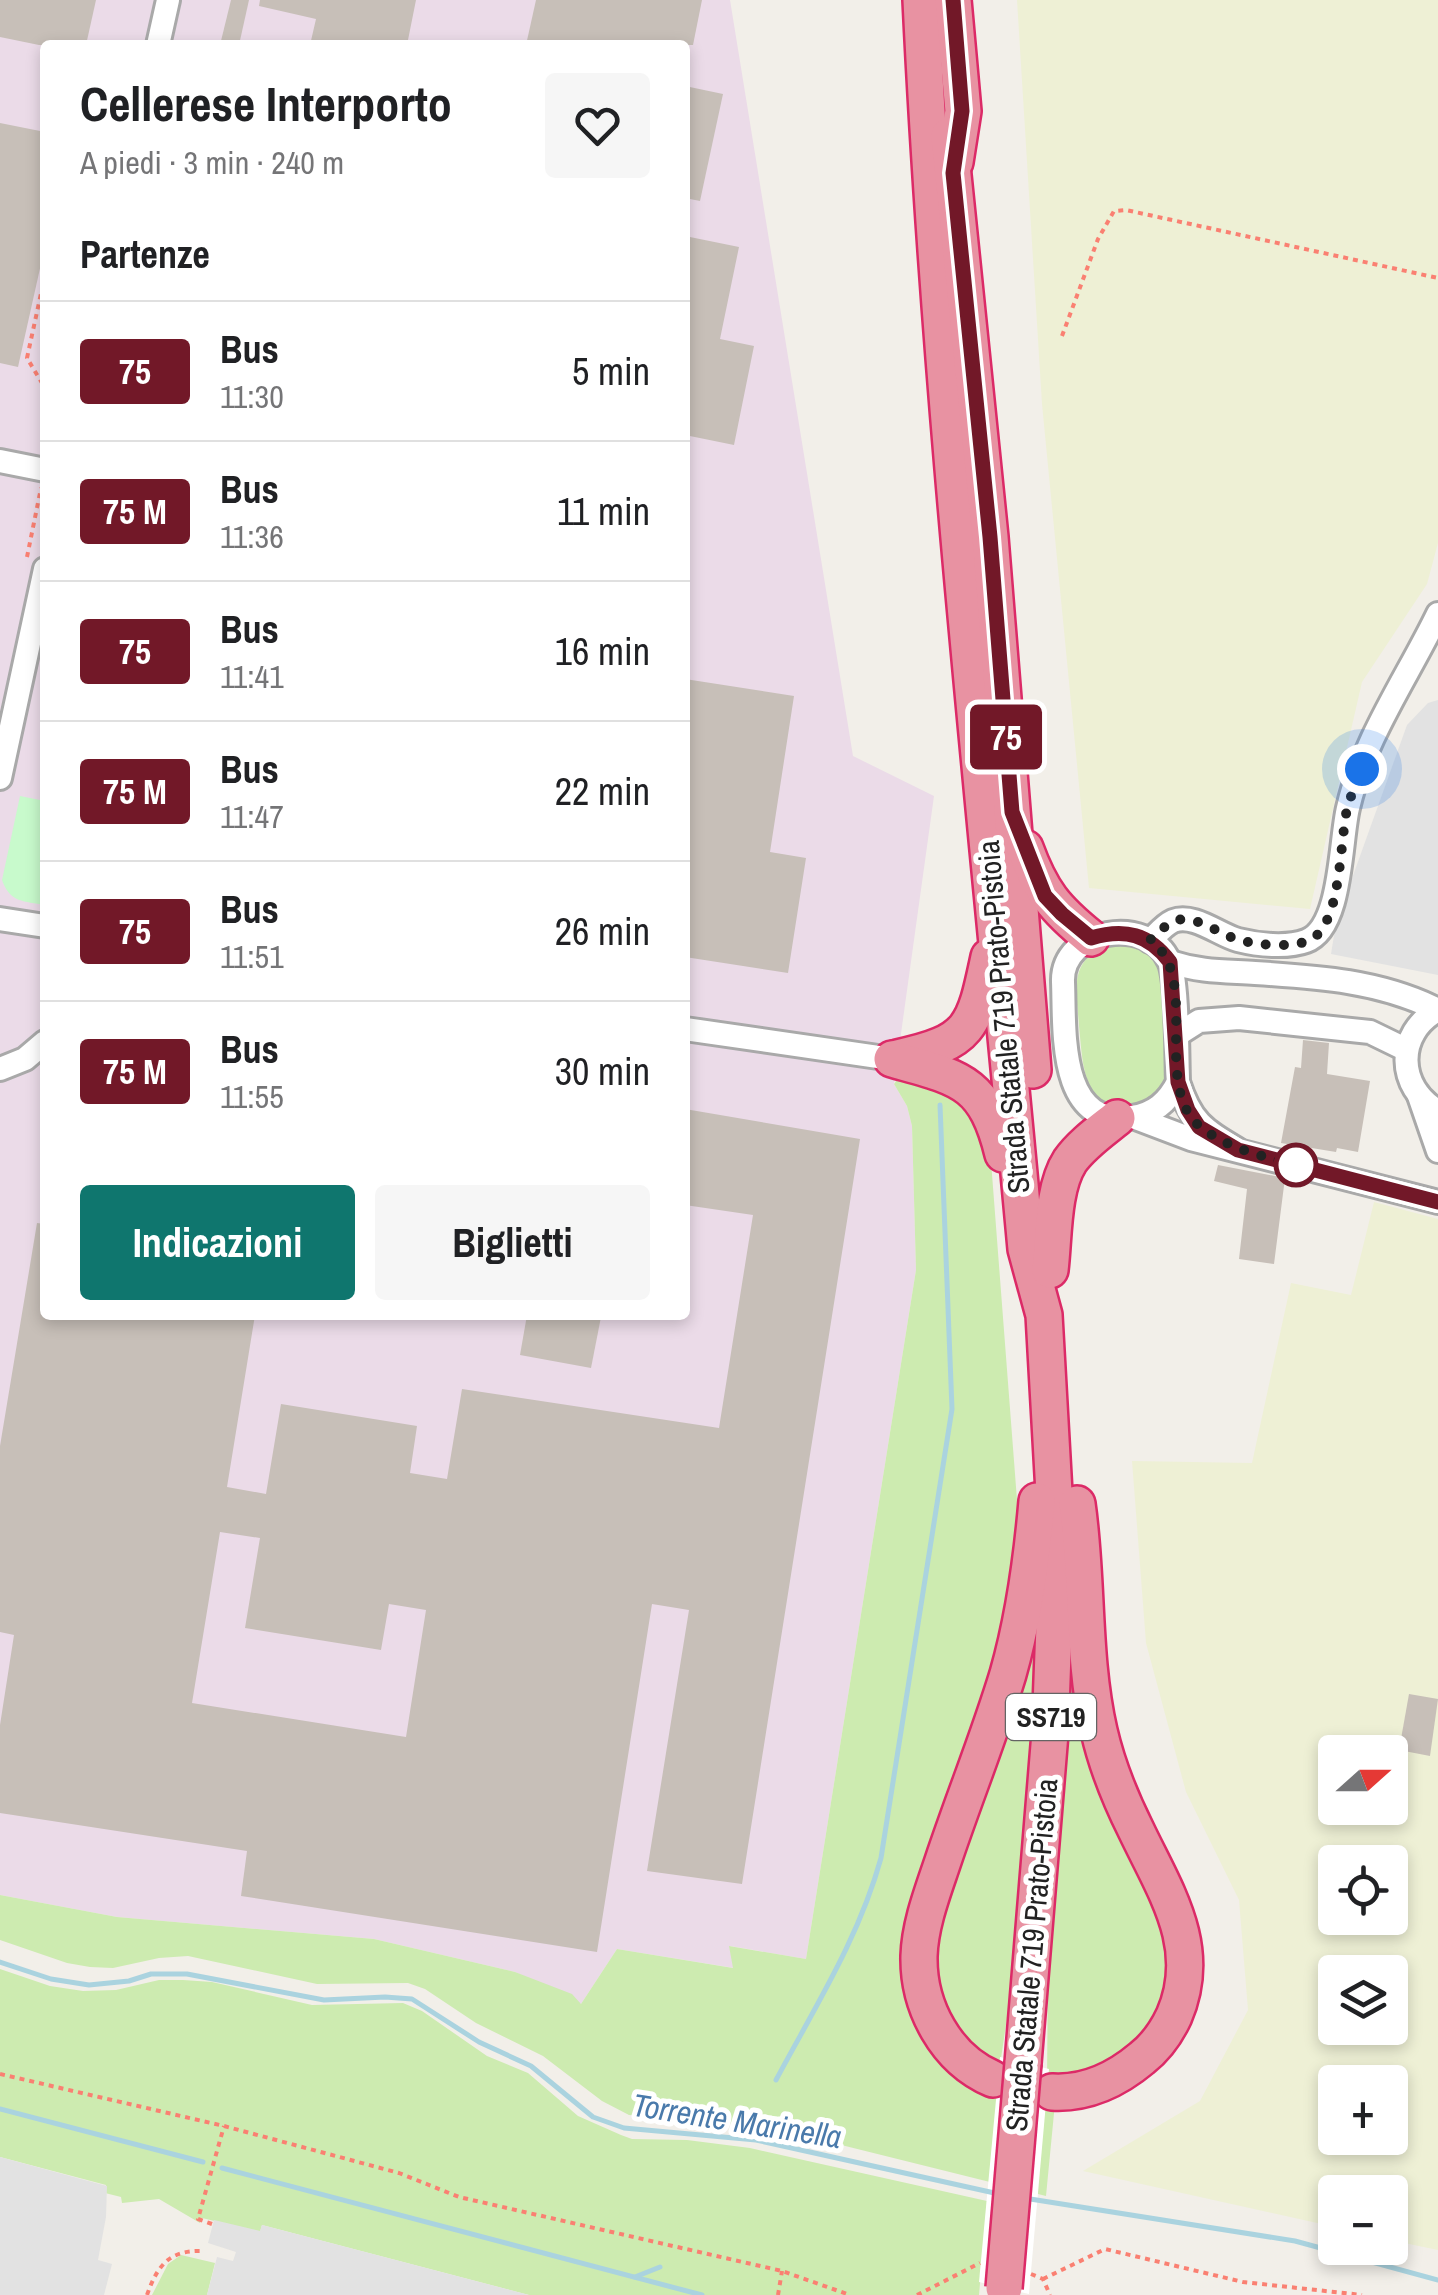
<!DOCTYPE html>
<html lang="it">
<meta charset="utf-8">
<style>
body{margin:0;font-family:"Archivo Narrow",sans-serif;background:#f6f6f6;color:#202124;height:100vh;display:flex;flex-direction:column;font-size:38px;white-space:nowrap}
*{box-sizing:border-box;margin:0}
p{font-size:32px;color:#757577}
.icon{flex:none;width:55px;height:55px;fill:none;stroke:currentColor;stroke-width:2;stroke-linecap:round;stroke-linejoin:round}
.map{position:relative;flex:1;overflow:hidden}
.panel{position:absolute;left:40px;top:40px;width:650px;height:1280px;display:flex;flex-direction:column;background:#fff;border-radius:10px;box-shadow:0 5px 15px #0003}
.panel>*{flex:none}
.badge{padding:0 20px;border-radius:8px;font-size:35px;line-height:65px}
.needle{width:65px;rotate:69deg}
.tools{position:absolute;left:1318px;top:1735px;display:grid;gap:20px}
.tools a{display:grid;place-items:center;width:90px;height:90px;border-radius:10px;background:#fff;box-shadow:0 5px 15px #0003;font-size:50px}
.you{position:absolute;width:50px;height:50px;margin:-25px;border:8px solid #fff;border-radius:50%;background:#1a73e8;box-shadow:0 0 0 15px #1a73e833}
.map>.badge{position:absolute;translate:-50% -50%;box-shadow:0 0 0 5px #fff}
h2{padding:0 40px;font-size:38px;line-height:90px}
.round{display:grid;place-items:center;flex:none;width:105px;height:105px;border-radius:10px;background:#f6f6f6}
.headline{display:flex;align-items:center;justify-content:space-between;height:170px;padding:0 40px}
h1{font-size:48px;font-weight:700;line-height:75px}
.action{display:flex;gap:20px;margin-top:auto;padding:20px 40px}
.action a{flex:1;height:115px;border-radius:10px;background:#0f766e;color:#fff;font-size:40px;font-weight:700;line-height:115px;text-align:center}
.action a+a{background:#f6f6f6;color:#202124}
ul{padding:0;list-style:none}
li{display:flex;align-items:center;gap:30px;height:140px;padding:0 40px;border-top:2px solid #e0e0e0}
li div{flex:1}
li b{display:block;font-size:38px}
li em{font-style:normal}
li .badge{min-width:110px;font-weight:700;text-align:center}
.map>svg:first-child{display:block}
</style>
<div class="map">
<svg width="1438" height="2295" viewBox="0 0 1438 2295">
<rect width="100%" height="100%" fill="#f2efe9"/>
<!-- industrial -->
<path fill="#ebdbe8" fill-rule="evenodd" d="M0,0H730L853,756L934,796L894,1084L907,1106L912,1126L916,1270L806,1959L730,1946L734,1968L617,1949L581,2004L515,1972L374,1939L117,1917L0,1895ZM45,45H685V1315H45Z"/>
<!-- farmland -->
<g fill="#eef0d5" fill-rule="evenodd">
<polygon points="1017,0 1438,0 1438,543 1427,584 1362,682 1310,909 1089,888 1042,404"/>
<path d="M1374,1202L1438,1219V2250L1390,2240V2192H1335V2227L1083,2171L1200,2101L1248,2010L1239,1900L1186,1792L1146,1643L1132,1461L1252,1463L1291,1283L1351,1295ZM1335,1752H1390V1808H1335ZM1335,1862H1390V1918H1335ZM1335,1972H1390V2028H1335ZM1335,2082H1390V2138H1335Z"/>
</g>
<!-- grass -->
<g fill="#cdebb0">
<path d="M1113,944C1130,944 1144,948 1154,962C1166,978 1173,1055 1168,1076C1164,1089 1150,1104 1136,1107C1082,1115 1083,1063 1079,1026C1078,1006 1072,983 1082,965C1089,953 1100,948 1113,944Z"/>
<polygon points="899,1077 945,1082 989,1135 1018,1513 1017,1586 921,1899 927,2028 1055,2103 1046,2196 769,2127 629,2115 602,2101 543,2056 476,2023 425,1989 408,1983 317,1984 188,1956 159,1958 113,1968 90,1967 67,1963 0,1940 0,1895 117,1917 374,1939 515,1972 572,1994 581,2004 617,1949 733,1968 729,1946 806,1959 916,1270 912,1126 907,1106 894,1084"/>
<polygon points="1071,1556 1082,1680 1162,1901 1174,1986 1131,2057 1047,2083 1048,1958"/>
<polygon points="1039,1570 1041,1645 1021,1923 999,2072 955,2037 929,1964"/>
<polygon points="0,1969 50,1986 83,1991 116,1990 159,1980 183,1980 212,1982 312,2005 403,2003 422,2011 487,2056 528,2073 578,2116 621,2135 632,2139 687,2140 750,2148 987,2201 979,2295 529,2295 262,2225 260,2232 202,2218 200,2223 159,2199 122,2203 121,2197 105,2193 106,2185 0,2157"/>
<polygon points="181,2255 215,2263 207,2295 152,2295 168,2264"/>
</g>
<!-- park -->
<path fill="#c8facc" d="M20,796L45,801V905C24,901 10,903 2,880Z"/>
<!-- parking -->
<g fill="#e2e2e2">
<polygon points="1438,700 1438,975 1331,954 1336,923 1407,725 1428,703"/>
<polygon points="0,2157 107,2186 106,2217 98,2260 112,2264 104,2295 0,2295"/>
<polygon points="214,2220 260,2231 262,2225 529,2295 207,2295 217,2257 233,2261 236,2252 208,2243"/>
</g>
<!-- pier -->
<polygon fill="#fff" points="1000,2057 1049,2069 1029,2294 979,2282"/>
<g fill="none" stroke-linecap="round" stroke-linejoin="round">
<!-- stream -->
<g stroke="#aad3df" stroke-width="5">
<polyline points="0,1962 51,1979 89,1985 129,1981 151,1974 187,1974 324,2000 385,1997 412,1999 479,2042 531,2066 593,2117 624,2128 756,2140 999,2194"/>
<path d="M776,2080C815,2007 859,1938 881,1858L952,1409L940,1105"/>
<polyline points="0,2109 203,2162"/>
<polyline points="222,2168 702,2295"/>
<polyline points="1024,2198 1295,2241 1438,2280"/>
<polyline points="635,2277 660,2267"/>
</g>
</g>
<!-- building -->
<g fill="#c7bfb8" fill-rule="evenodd">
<polygon points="0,0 96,0 86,45 39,45 0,37"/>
<polygon points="231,0 249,0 239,45 220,45"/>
<polygon points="260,0 416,0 407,45 310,45 316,19 259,6"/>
<polygon points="536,0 702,0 693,45 526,45"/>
<polygon points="685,86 723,94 700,201 685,198"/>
<polygon points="0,123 45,132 45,246 18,367 0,363"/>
<polygon points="685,236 739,247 720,339 754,346 734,445 685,435"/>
<polygon points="685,679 794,696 770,852 806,858 788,973 685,957"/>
<polygon points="1303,1040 1329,1043 1327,1074 1370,1081 1358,1152 1337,1148 1336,1152 1281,1143 1295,1067 1301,1068"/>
<path d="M685,1109L860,1139L742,1884L647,1871L689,1610L652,1604L597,1952L241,1896L247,1851L0,1813V1725L14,1635L0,1632V1446L37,1223L45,1224V1315H255L227,1487L266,1494L281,1404L417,1426L410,1473L447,1479L462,1389L719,1428L753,1215L685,1205ZM220,1532L260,1538L245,1628L381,1650L389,1604L426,1610L406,1737L192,1703Z"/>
<polygon points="1218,1165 1285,1178 1274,1264 1239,1259 1247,1189 1214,1181"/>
<polygon points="527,1315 601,1317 591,1368 520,1355"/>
<polygon points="1409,1694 1438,1699 1430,1756 1399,1750"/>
</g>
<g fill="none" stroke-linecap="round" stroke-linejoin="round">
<!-- minor casing -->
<g stroke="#a9a9a9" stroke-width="28">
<g id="minor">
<polyline points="158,45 168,0"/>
<polyline points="0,461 45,470"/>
<polyline points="0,778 45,569"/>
<polyline points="0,919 45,926"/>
<path d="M1150,941C1157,934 1164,925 1173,921C1194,913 1219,935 1238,940C1258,945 1287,948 1306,941C1342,928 1340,841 1348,808C1364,738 1407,678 1438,614"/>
<path d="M1170,962C1201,972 1223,971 1255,973C1318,977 1381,981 1438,1010"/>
<path d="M1438,1010C1395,1033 1397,1088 1438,1111"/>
<polyline points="685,1029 892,1059"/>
<polyline points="1177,1035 1199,1021 1239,1018 1370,1032 1407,1050"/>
<polyline points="0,1069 25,1059 45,1042"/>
<path d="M1178,1082C1168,1102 1154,1114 1132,1117C1057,1129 1065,1028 1063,982C1061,929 1148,914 1169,961C1178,979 1177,1058 1178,1082C1191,1122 1203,1129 1238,1150"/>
<polyline points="1419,1096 1438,1151"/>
<polyline points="1133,1117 1191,1139 1438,1202"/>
</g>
</g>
<!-- highway casing -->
<g stroke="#dc2a67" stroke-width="40">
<g id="highway">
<path d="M921,0C941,417 988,833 1026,1249L1044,1315L1057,1546L1050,1733L1023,2063"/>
<polyline points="953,0 963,111 955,162"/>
<polyline points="949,136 990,537 1033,1070"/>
<path d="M1025,848C1041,892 1055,909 1091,938"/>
<path d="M897,1058C971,1042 974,1028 989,957"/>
<path d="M892,1059C959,1078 985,1080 1003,1154"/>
<path d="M1050,1270C1054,1237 1052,1189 1070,1161C1082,1144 1101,1131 1117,1118"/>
<path d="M993,2079C946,2059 918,2007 919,1956C920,1924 933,1891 943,1861C964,1798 989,1737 1008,1674C1024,1618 1032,1559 1037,1501"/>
<path d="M1052,2092C1086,2094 1117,2079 1142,2058C1156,2047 1167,2031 1174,2016C1204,1947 1165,1891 1136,1830C1120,1798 1107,1766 1099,1731C1082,1657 1088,1579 1077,1504"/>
</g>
</g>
<!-- path -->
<g stroke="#fa8072" stroke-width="4" stroke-dasharray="5 5" stroke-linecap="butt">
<polyline points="45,275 27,358 45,388"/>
<polyline points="1062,336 1098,239 1114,211 1126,210 1438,278"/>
<polyline points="27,557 41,488"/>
<polyline points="0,2074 224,2126 399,2173 459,2197 782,2271 850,2295"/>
<polyline points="212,2224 198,2219 224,2126"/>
<polyline points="1031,2274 1043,2279 1050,2295"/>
<polyline points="1043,2279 1105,2249 1243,2282 1362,2295"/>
<path d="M147,2295C158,2264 170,2250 203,2251"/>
<polyline points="778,2295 782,2271"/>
<polyline points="917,2295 980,2263"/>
</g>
<!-- minor -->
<use href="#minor" stroke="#fff" stroke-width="22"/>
<!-- highway -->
<use href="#highway" stroke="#e892a2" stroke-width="35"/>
<!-- highway-bridge casing -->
<g stroke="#dc2a67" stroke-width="40" stroke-linecap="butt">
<polyline id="highway-bridge" points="1004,2288 1023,2063"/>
</g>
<!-- highway-bridge -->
<use href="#highway-bridge" stroke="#e892a2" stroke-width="35"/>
</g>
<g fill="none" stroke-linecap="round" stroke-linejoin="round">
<!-- line casing -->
<g stroke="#fff" stroke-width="22">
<path id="line" d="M953,0L962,111L953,173L990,537L1012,812L1045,896L1062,914L1091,938C1125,928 1149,934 1170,962L1178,1082L1188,1110L1199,1127L1238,1150L1438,1202"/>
</g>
<!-- line -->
<use href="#line" stroke="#721828" stroke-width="15"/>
<!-- walk -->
<path stroke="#222" stroke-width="10" stroke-dasharray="0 18" d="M1296,1165C1265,1157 1232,1150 1203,1129C1148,1089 1204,977 1150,940C1157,934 1165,925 1174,921C1194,913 1220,935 1239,940C1258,945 1289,948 1308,941C1343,927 1339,838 1348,805C1352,793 1357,781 1362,769"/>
</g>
<!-- markers -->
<circle fill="#fff" stroke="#721828" stroke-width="5" cx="1296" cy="1165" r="20"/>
<g text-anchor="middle" stroke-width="10" stroke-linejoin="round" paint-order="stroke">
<!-- shield labels -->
<rect fill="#fff" stroke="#646464" stroke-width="2.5" x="1006" y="1694" width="90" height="46" rx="8"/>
<g font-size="28" font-weight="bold" fill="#222">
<text x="1051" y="1727">SS719</text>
</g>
<!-- street labels -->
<g font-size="30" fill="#222" stroke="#fff">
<text transform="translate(1004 1017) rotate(-95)" y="10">Strada Statale 719 Prato-Pistoia</text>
<text transform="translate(1032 1955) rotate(-85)" y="10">Strada Statale 719 Prato-Pistoia</text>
</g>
<!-- water labels -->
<g font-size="32" font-style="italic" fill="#4a7aab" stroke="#fff">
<text transform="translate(737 2121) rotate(9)" y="11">Torrente Marinella</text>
</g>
</g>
</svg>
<div class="tools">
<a><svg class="needle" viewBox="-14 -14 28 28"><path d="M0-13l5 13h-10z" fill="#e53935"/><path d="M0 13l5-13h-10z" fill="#757577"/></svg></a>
<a><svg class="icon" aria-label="locate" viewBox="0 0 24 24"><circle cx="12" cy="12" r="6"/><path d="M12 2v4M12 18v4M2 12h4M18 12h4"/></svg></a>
<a><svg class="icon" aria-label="layers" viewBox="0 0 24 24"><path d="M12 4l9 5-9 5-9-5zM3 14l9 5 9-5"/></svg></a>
<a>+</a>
<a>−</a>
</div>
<div class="you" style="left:1362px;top:769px"></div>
<b class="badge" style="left:1006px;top:737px;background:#721828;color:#fff">75</b>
<section class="panel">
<div class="headline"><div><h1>Cellerese Interporto</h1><p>A piedi · 3 min · 240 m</p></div><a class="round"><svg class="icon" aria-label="heart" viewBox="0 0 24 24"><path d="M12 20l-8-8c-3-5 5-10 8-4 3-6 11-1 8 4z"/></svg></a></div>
<h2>Partenze</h2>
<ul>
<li><span class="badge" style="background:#721828;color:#fff">75</span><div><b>Bus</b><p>11:30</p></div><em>5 min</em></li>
<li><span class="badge" style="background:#721828;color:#fff">75 M</span><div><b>Bus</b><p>11:36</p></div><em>11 min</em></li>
<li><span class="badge" style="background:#721828;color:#fff">75</span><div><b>Bus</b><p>11:41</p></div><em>16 min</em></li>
<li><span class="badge" style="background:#721828;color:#fff">75 M</span><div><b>Bus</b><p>11:47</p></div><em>22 min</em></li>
<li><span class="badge" style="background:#721828;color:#fff">75</span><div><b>Bus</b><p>11:51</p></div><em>26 min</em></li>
<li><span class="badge" style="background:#721828;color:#fff">75 M</span><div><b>Bus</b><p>11:55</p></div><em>30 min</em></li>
</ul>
<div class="action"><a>Indicazioni</a><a>Biglietti</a></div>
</section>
</div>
